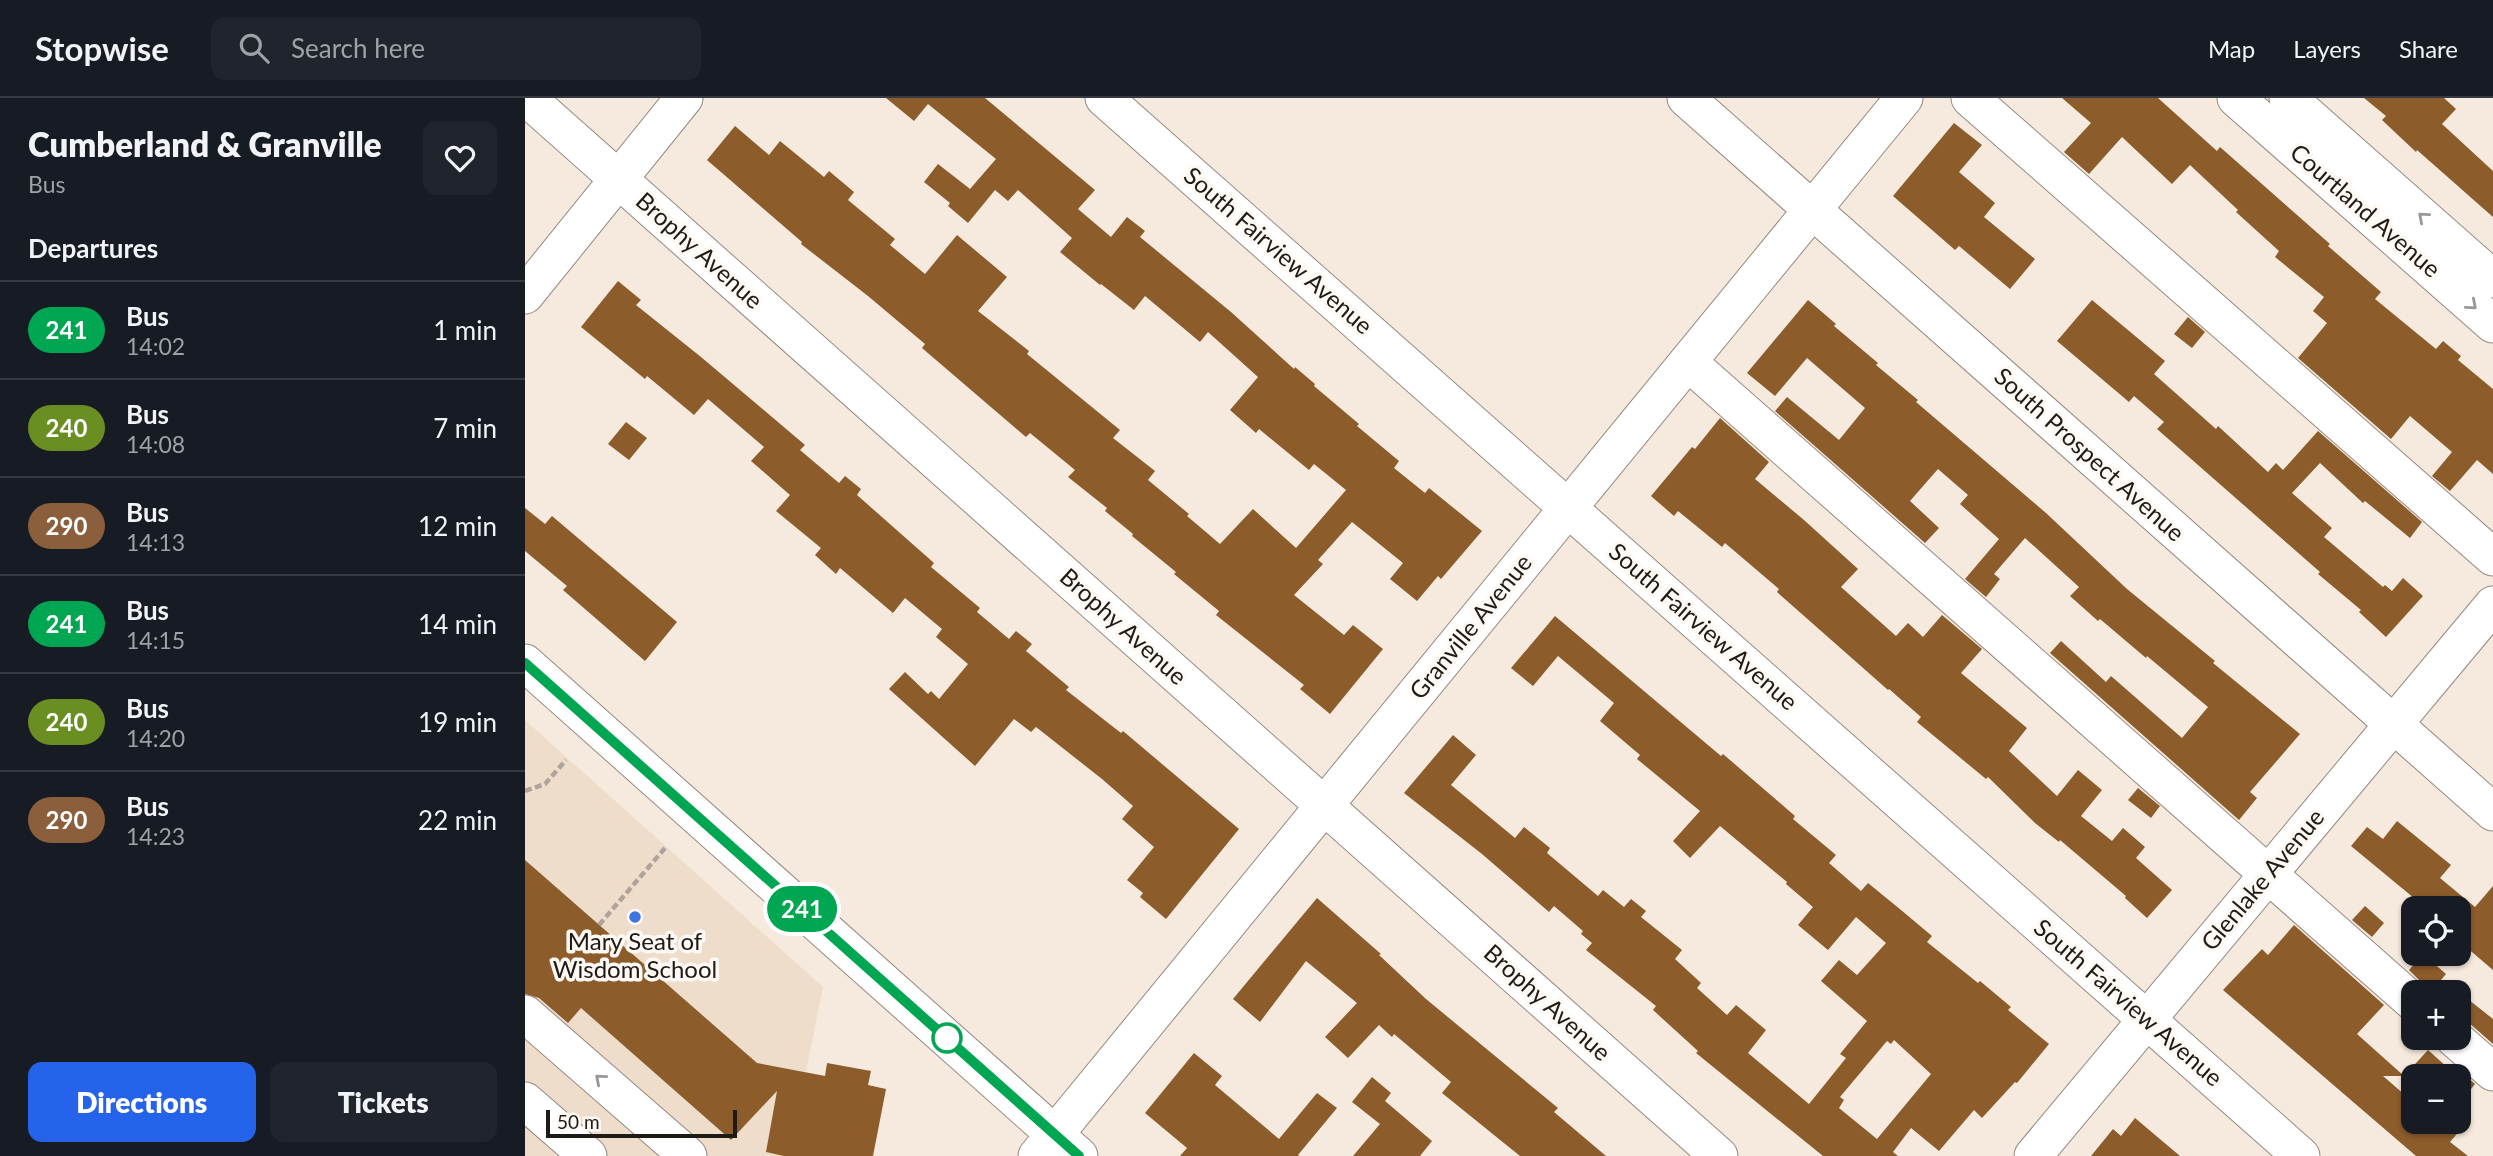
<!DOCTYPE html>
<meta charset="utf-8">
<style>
body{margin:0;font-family:Lato,sans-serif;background:#20242c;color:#f1f3f6;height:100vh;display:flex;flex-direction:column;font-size:26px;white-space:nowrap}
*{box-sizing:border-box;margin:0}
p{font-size:23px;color:#9ea1a6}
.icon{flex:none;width:38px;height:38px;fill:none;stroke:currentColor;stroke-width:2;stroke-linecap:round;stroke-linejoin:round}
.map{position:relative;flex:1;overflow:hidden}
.sheet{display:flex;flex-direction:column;background:#171b24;width:525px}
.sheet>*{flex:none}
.badge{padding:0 14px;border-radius:23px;font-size:24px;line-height:46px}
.fabs{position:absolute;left:1876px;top:798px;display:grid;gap:14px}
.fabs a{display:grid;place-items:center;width:70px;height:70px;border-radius:14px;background:#171b24;box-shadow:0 2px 5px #0004;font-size:35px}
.scale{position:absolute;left:21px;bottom:18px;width:191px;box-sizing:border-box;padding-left:7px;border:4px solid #1e1a16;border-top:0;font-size:19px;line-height:24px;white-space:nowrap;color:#1e1a16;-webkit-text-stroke:5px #fef9f4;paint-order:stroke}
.map>.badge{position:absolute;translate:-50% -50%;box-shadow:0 0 0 4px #fff}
h2{padding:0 28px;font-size:26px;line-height:63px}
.round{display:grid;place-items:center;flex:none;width:74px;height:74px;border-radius:14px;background:#20242c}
.overview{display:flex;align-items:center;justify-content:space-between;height:119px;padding:0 28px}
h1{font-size:33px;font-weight:800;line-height:52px}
.primary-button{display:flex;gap:14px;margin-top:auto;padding:14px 28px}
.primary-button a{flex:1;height:80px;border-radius:14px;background:#2563eb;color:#fff;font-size:28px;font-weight:800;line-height:80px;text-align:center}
.primary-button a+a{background:#20242c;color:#f1f3f6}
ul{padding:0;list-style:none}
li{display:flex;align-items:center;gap:21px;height:98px;padding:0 28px;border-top:2px solid #363941}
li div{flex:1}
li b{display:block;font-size:26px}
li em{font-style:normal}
li .badge{min-width:77px;font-weight:700;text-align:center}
header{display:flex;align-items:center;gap:42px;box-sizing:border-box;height:98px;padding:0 35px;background:#171b24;border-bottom:2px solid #363941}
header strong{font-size:33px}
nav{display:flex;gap:38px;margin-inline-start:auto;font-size:24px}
.search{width:490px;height:63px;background:#20242c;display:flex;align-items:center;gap:18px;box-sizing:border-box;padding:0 24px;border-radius:14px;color:#9ea1a6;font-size:26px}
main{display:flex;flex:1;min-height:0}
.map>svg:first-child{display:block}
</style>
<header>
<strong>Stopwise</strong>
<div class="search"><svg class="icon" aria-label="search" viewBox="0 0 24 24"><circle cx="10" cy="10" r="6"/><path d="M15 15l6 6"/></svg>Search here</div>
<nav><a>Map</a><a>Layers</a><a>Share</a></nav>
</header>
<main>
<section class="sheet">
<div class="overview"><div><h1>Cumberland &amp; Granville</h1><p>Bus</p></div><a class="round"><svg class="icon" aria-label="heart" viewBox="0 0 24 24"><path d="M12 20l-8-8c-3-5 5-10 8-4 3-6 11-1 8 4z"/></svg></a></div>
<h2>Departures</h2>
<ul>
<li><span class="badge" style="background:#00a651;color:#fff">241</span><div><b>Bus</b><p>14:02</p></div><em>1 min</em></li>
<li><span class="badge" style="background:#6b8e23;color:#fff">240</span><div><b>Bus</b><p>14:08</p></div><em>7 min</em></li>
<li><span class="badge" style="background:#8b5e3c;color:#fff">290</span><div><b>Bus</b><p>14:13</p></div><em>12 min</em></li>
<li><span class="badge" style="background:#00a651;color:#fff">241</span><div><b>Bus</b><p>14:15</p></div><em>14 min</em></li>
<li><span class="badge" style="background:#6b8e23;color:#fff">240</span><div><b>Bus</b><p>14:20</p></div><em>19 min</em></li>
<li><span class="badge" style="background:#8b5e3c;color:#fff">290</span><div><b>Bus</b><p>14:23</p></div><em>22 min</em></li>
</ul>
<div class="primary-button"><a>Directions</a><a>Tickets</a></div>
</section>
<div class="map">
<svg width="1968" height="1058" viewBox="0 0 1968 1058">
<rect width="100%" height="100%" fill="#f6eadf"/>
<!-- built -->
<polygon fill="#efddcc" points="0,622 298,889 264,1058 0,1058"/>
<!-- building -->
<g fill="#8c5c2b" fill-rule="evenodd">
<polygon points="361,0 460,0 570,92 553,111 586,139 602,119 620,133 615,139 706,214 769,271 770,269 790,286 789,288 834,326 832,328 874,363 869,370 900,395 904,390 957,433 916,481 913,478 892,503 865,481 878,465 827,424 793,462 798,466 769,497 819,537 828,527 858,551 805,616 775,591 779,587 691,517 694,513 649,476 651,474 607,438 608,436 580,413 582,410 543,379 550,372 505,335 501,339 397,250 400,246 343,198 276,146 277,144 182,62 210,28 244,57 255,43 299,79 304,73 329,94 323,102 370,141 365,147 400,176 432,137 482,179 453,213 504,253 502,256 595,332 588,340 630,373 623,382 664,416 662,418 695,446 728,411 771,450 821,392 789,366 784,372 734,331 731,335 705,312 733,279 683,234 675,244 620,198 609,212 576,186 575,187 535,154 547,140 493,92 483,103 470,92 443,125 423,108 425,105 399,84 413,66 445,91 471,61 403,6 389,23"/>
<polygon points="1537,0 1633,0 1692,53 1695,49 1805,146 1803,148 1856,194 1850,201 1911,251 1918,243 1936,258 1933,262 1968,291 1968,376 1952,362 1925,393 1907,378 1927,354 1885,318 1866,341 1773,260 1802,225 1788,213 1799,199 1750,159 1754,153 1711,114 1713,112 1665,67 1647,86 1597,39 1564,76 1539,54 1566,25"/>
<polygon points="1839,0 1919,0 1931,11 1917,26 1968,73 1968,119 1892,52 1891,54 1857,22 1861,18"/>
<polygon points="1429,25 1457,47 1434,74 1470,105 1459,119 1510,161 1485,191 1434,148 1430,152 1368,98"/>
<polygon points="93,183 116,202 111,207 176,259 280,347 275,352 314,385 320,378 336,391 332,397 409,465 406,469 455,510 452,514 484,541 491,533 507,546 501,553 544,589 541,592 596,635 598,633 714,731 641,821 615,799 618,795 602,782 629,749 597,721 608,708 577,681 511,629 506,634 489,621 450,668 364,591 380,574 403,596 406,593 414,601 443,566 411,539 417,531 380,500 368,515 315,470 311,476 290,457 296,450 251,413 265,397 226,363 239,349 183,301 169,317 122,278 120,281 56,229"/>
<polygon points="1283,202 1311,226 1309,228 1353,265 1351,267 1393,302 1391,304 1521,415 1602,491 1690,563 1688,565 1775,636 1725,694 1732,700 1714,722 1525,555 1536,543 1581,584 1586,578 1657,640 1683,609 1622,558 1621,560 1575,521 1573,523 1545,498 1554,489 1500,440 1469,476 1475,481 1461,499 1440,481 1474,441 1435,406 1443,397 1413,371 1385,403 1414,430 1400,445 1250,313 1262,299 1314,342 1340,310 1282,260 1250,298 1222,275"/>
<polygon points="1567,202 1640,263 1629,276 1691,331 1693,328 1743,374 1751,365 1758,372 1793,333 1897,424 1885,440 1840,403 1838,405 1795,365 1767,395 1807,430 1799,439 1858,489 1860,487 1867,493 1878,480 1898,498 1861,539 1834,514 1836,512 1793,476 1795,474 1632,331 1639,324 1609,298 1604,304 1532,243"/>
<polygon points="1663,219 1680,234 1667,250 1649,236"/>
<polygon points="1195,320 1244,364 1230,381 1279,422 1333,471 1316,489 1371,538 1383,525 1398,539 1417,517 1457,551 1436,575 1502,630 1484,653 1532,698 1553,672 1577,692 1556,718 1587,743 1598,730 1620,749 1611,760 1647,792 1622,820 1600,800 1601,798 1535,742 1534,744 1510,725 1463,679 1461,681 1392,624 1396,619 1364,591 1363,592 1252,494 1254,491 1200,445 1197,449 1153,413 1149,418 1126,398 1167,349 1170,351"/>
<polygon points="101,324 122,340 104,362 83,346"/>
<polygon points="0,410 20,426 27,418 152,524 120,563 38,492 42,488 0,453"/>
<path d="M1030,518L1196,658L1198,656L1270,718L1268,721L1311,757L1304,765L1336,793L1343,785L1376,812L1407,838L1402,844L1453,885L1455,883L1486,909L1483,912L1524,946L1492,985L1490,984L1457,1020L1449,1012L1414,1053L1386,1030L1368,1054L1373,1058H1298L1171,955L1173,953L1128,912L1131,908L1061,852L1067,845L1056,836L1058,833L1029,808L1024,814L957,756L879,695L928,637L951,657L926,687L990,740L999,729L1025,750L1022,755L1073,798L1078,792L1099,809L1106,801L1121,813L1116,819L1157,852L1150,861L1176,885L1172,890L1202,917L1211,907L1241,932L1223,955L1284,1006L1321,960L1315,956L1342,923L1296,883L1314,862L1332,877L1361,845L1331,819L1303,852L1273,827L1288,809L1261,786L1262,784L1195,728L1165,760L1148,743L1175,713L1112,661L1115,657L1075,623L1089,605L1033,558L1008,588L986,570ZM1369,942L1406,976L1352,1041L1314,1010L1319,1002L1315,999L1362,943L1366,946Z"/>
<polygon points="1613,690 1635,708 1626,720 1603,702"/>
<polygon points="1872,723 1926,767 1915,780 1950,809 1968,788 1968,872 1934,843 1934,813 1936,810 1901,810 1826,748 1842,729 1858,741"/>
<polygon points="0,762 232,965 300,978 302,965 346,973 343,987 361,991 348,1058 259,1058 241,1054 252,993 206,1042 56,910 43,925 14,900 0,896"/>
<polygon points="792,800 856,856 854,857 901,901 1033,1010 1029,1014 1081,1058 995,1058 917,995 926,984 869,936 867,939 854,927 823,960 800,939 832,905 781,863 735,924 708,901"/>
<polygon points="1840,808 1859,825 1847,839 1827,822"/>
<polygon points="1769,827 1859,907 1832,936 1879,978 1858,978 1888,1004 1888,1024 1942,1024 1925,1044 1943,1058 1891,1058 1698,892 1737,851 1743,857"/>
<polygon points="1898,856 1921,876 1906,894 1884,872"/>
<polygon points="1934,894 1968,921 1968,946 1943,924 1934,920"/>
<polygon points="1903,952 1932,978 1879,978"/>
<polygon points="669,955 697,978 690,987 754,1041 792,995 812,1010 773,1057 775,1058 655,1058 662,1050 620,1015"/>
<polygon points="1934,972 1950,986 1934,1006"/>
<polygon points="847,979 866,995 860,1003 907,1043 895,1058 828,1058 855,1026 827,1004"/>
<polygon points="1610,1020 1655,1058 1566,1058 1588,1031 1596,1038"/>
</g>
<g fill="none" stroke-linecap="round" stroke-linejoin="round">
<!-- minor casing -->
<g stroke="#94897f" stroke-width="39">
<g id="minor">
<polyline points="2,0 1194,1058"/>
<polyline points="579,0 1776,1058"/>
<polyline points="1161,0 1968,714"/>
<polyline points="1445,0 1968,459"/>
<polyline points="1711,0 1968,226"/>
<polyline points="1763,0 1968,181"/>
<polyline points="0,197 159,0"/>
<polyline points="1163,264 1888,904"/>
<polyline points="0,565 554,1058"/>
<polyline points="0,916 163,1058"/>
<polyline points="1929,940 1968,974"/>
<polyline points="0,1003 63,1058"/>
<polyline points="512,1058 1379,0"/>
<polyline points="1508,1058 1968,507"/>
</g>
</g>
<!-- path -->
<g stroke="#aea49c" stroke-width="4.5" stroke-dasharray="7 3.5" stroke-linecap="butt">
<polyline points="0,693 20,686 41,662"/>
<polyline points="74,827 140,750"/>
</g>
<!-- minor -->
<use href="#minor" stroke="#fff" stroke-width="37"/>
</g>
<!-- one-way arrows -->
<defs><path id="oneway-chevron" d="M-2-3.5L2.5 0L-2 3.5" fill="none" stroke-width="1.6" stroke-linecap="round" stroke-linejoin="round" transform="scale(1.75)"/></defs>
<g stroke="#9a9896">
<use href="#oneway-chevron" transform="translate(1898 119) rotate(-139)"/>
<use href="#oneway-chevron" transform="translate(1947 207) rotate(41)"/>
<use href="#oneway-chevron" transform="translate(75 981) rotate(-139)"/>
</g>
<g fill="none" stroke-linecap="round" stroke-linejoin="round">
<!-- line casing -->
<g stroke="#fff" stroke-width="16">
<polyline id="line" points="0,565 554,1058"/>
</g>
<!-- line -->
<use href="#line" stroke="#00a651" stroke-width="10"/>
</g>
<!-- markers -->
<circle fill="#4074e5" stroke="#fef9f4" stroke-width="2.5" cx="110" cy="819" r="7"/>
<circle fill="#fff" stroke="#00a651" stroke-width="3.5" cx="422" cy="940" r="14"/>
<g text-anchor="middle" stroke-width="7" stroke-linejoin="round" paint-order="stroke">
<!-- street labels -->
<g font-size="24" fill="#1e1a16" stroke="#fef9f4">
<text transform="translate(1840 113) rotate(41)" y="8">Courtland Avenue</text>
<text transform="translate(174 153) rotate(42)" y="8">Brophy Avenue</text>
<text transform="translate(753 153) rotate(41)" y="8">South Fairview Avenue</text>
<text transform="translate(1564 357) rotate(42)" y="8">South Prospect Avenue</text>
<text transform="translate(598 529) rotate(42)" y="8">Brophy Avenue</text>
<text transform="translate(946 529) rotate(-51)" y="8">Granville Avenue</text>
<text transform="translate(1178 529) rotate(41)" y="8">South Fairview Avenue</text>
<text transform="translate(1738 782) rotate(-50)" y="8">Glenlake Avenue</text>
<text transform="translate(1022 905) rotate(42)" y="8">Brophy Avenue</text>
<text transform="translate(1603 905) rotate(41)" y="8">South Fairview Avenue</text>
</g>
<!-- poi labels -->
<g font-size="24" fill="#1e1a16" stroke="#fef9f4">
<text x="110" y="852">Mary Seat of<tspan x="110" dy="28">Wisdom School</tspan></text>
</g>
</g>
</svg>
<div class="fabs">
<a><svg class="icon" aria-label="locate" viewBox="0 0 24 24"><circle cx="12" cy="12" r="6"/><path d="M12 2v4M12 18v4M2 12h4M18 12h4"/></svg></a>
<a>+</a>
<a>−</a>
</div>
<div class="scale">50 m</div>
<b class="badge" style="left:277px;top:811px;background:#00a651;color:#fff">241</b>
</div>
</main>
